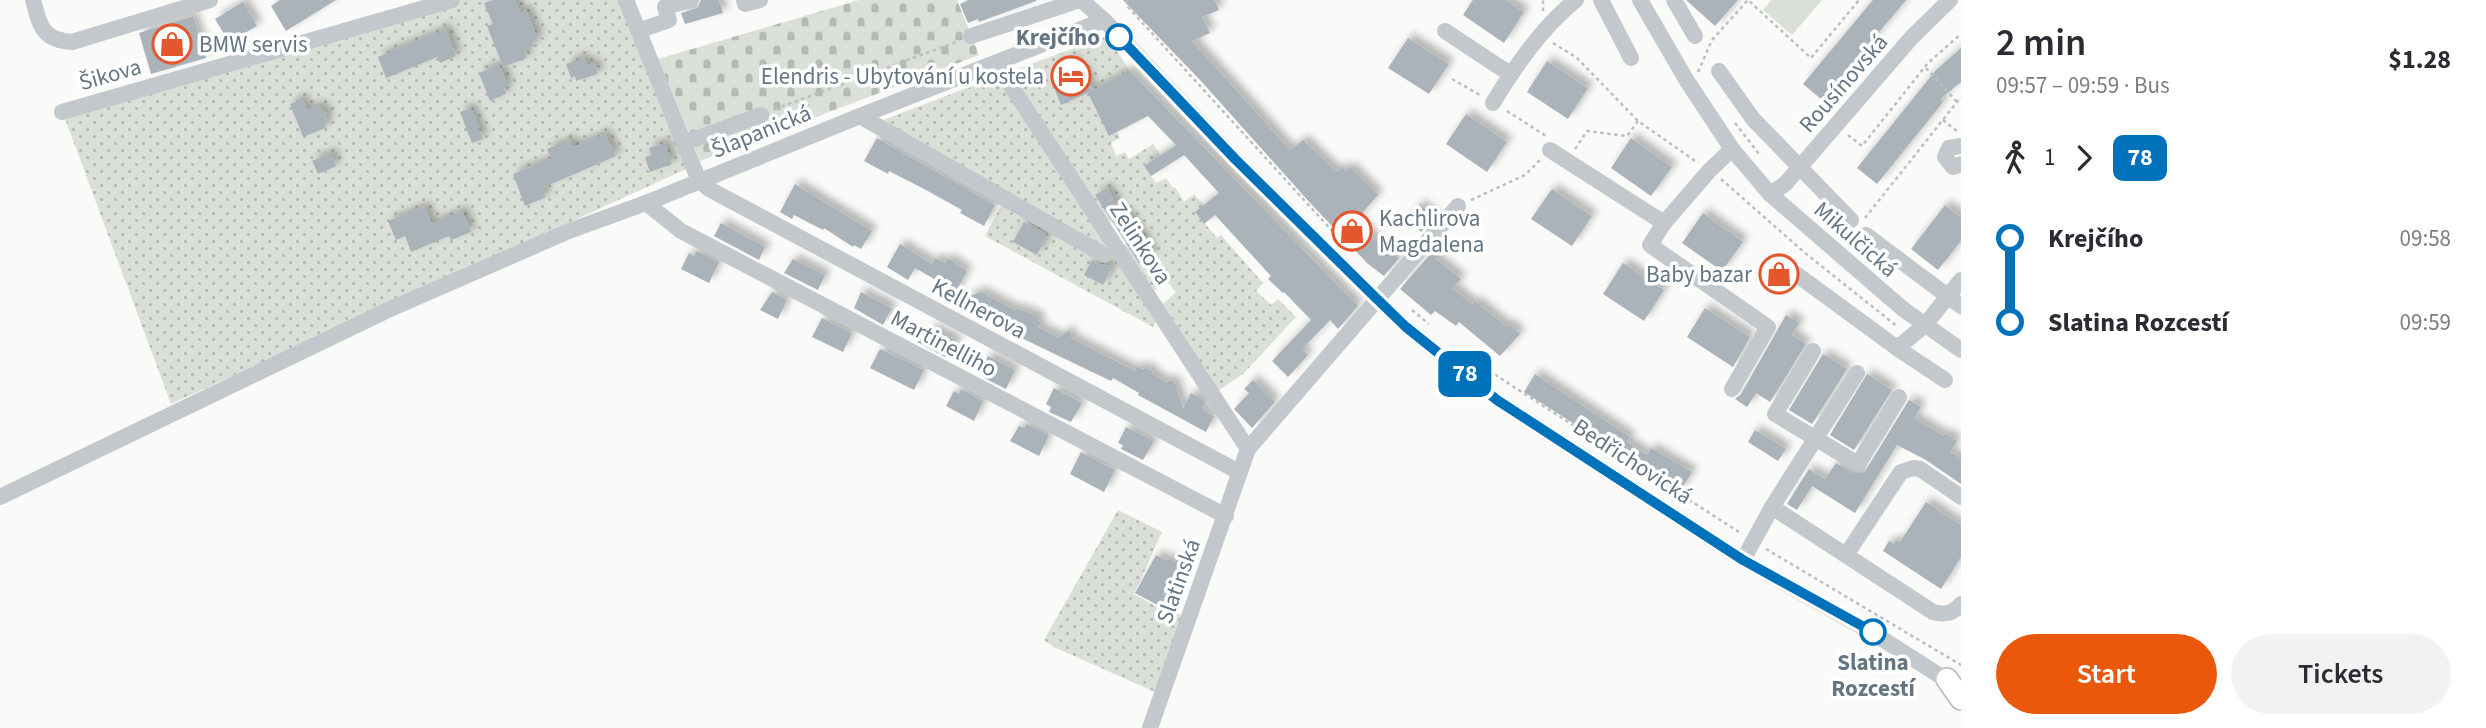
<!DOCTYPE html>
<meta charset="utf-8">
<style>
body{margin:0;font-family:"Source Sans 3",sans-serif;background:#f2f2f3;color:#2b2b33;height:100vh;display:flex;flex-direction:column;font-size:26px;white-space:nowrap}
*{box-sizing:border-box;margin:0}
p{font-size:23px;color:#7c7c81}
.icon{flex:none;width:38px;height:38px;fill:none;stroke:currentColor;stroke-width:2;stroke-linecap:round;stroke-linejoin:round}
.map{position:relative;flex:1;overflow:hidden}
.side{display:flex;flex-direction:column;background:#fff;width:525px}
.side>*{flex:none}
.badge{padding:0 14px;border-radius:10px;font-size:24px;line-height:46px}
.map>.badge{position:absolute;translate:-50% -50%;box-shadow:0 0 0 4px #fff}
.legs{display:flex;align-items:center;gap:10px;height:77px;padding:0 35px;font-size:23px}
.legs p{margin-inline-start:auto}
.head{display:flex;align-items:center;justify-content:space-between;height:119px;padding:0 35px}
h1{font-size:38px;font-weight:600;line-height:52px}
.primary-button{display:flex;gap:14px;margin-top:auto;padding:14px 35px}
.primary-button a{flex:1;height:80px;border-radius:42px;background:#ea580c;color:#fff;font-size:28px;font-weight:600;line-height:80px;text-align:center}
.primary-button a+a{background:#f2f2f3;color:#2b2b33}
ul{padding:0 35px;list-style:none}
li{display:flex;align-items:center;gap:24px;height:84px;font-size:26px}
li i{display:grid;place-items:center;width:10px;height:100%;margin:0 9px;background:currentColor}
li i::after{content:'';width:18px;height:18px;margin:-9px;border:5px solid;border-radius:50%;background:#fff}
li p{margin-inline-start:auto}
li:first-child i{background:linear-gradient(#0000 50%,currentColor 0)}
li:last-child i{background:linear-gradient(currentColor 50%,#0000 0)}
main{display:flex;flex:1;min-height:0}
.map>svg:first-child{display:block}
</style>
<main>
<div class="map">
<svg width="1961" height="728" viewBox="0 0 1961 728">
<defs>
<pattern id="grass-dots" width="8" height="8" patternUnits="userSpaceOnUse" patternTransform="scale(1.75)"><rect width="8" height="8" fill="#dadfd7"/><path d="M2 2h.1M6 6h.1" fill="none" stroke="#b4b9b4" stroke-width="1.8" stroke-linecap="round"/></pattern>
<pattern id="cemetery-stones" width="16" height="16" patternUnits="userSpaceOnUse" patternTransform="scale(1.75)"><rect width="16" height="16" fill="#dadfd7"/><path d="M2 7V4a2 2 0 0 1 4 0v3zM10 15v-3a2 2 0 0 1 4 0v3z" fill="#b4b9b4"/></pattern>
<filter id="shadow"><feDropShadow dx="5.5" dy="-5.5" stdDeviation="3.5" flood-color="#0004"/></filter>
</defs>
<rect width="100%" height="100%" fill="#fafaf8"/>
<!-- grass -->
<g fill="url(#grass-dots)">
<polygon points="461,0 629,0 693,166 171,404 64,116"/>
<polygon points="1107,36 1129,70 1116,79 1114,133 1117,132 1120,138 1111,143 1116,156 1125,152 1129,159 1153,144 1161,156 1144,166 1156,183 1166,178 1173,188 1175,187 1184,202 1194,194 1204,205 1195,212 1217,238 1221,235 1263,283 1256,291 1271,305 1278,299 1296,317 1244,373 1218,391 1163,304 1176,292 1166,281 1154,291 1124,245 1140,233 1125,213 1110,222 1113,230 1009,72"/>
<polygon points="998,76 1158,317 1153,327 985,236 1003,202 870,125"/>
<polygon points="1118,510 1162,532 1134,594 1166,612 1168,608 1185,617 1157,693 1054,647 1044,640"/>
</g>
<!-- cemetery -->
<polygon fill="url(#cemetery-stones)" points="859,0 957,0 979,55 700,161 658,59"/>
<!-- pitch -->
<polygon fill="#dadfd7" points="1771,0 1822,0 1792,35 1763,10"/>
<!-- building -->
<g fill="#aab3b9" filter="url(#shadow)">
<polygon points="280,0 336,0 286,31 271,6"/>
<polygon points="494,0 515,0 520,13 526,10 538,39 532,42 534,46 524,50 527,58 503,67 487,26 493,24 484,3"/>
<polygon points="701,0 719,0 723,13 685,24 681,13 698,8"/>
<polygon points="969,0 1036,0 1036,1 979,22 978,19 968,23 960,4"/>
<polygon points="1123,0 1215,0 1219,10 1202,17 1210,33 1192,41 1290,150 1303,140 1337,172 1342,167 1346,171 1350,167 1378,195 1356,220 1378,243 1399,258 1384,276 1368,264 1312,205 1201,81"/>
<polygon points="1473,0 1506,0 1524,12 1504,43 1463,15"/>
<polygon points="1686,0 1738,0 1715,26"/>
<polygon points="1873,0 1906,0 1822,100 1803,84"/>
<polygon points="243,2 257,26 229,42 215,19"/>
<polygon points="193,16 206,58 151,74 139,33"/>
<polygon points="446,29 456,56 440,63 437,57 386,78 378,57"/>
<polygon points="1408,38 1449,64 1429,94 1388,68"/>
<polygon points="1961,48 1961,82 1940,99 1943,102 1877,184 1857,168 1936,70"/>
<polygon points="584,58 587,65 594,63 598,74 576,81 575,76 571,78 566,64"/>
<polygon points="1074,60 1078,70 1083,69 1092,91 1061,105 1055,90 1062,88 1054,67"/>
<polygon points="1547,61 1588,88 1568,119 1527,92"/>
<polygon points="499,65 508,86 504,88 506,94 490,101 479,73"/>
<polygon points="1129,70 1358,306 1338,329 1330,320 1302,349 1308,355 1288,377 1272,361 1311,320 1284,292 1283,293 1268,279 1271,276 1215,215 1204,224 1195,212 1219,193 1184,155 1151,176 1144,166 1176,145 1148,116 1109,136 1088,93"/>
<polygon points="302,99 307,110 319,106 323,111 327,113 325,128 303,137 290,104"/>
<polygon points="471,108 483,139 472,143 460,112"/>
<polygon points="1466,114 1507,142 1487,172 1446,144"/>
<polygon points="605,134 616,156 542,188 546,197 525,206 513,174 551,159 547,149 570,140 573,147"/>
<polygon points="877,138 995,205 984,226 960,213 962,210 926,190 889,171 888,174 864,161"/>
<polygon points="1631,138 1672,167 1651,196 1611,168"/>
<polygon points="665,143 672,164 650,172 645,158 652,155 649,148"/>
<polygon points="331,153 336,166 318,174 312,161"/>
<polygon points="795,184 872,231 861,249 854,245 853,247 824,228 823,230 794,215 792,219 780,212"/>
<polygon points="1107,188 1122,214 1125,212 1130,219 1153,254 1139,263 1095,195"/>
<polygon points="1552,189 1592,216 1572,246 1531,219"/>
<polygon points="1420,204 1435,217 1421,232 1407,220"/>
<polygon points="1945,205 1961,217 1961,241 1938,270 1911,249"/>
<polygon points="425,207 432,224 462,211 471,232 451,240 449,236 411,252 405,236 396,240 388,221"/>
<polygon points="1703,213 1743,242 1722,271 1682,243"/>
<polygon points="1024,222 1047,235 1037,255 1013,242"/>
<polygon points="721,223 765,247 759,260 714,236"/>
<polygon points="900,244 932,264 935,258 945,263 948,258 967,271 955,294 948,290 940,292 936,280 915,268 908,280 887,267"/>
<polygon points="697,251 719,262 709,283 681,269 689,253 694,256"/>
<polygon points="1433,251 1439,255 1436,259 1461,279 1453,288 1472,304 1475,301 1506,326 1509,324 1520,334 1500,356 1459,322 1456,326 1435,311 1431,315 1400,289"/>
<polygon points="793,259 825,275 818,290 784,273"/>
<polygon points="1092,260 1099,264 1113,266 1103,285 1084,275"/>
<polygon points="1623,263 1664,290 1644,321 1603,294"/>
<polygon points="772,292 787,300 778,319 760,310"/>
<polygon points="861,292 892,308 883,325 854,308"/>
<polygon points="981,292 1015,310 1016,308 1039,317 1038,320 1041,322 1038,327 1058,337 1070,330 1071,338 1096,351 1135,371 1137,366 1143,369 1147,368 1152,371 1153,375 1166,382 1171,380 1175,383 1183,408 1191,393 1203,399 1205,403 1202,410 1214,416 1206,432 1138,395 1139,393 1113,378 1111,381 965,311 970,302 964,298"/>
<polygon points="1705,308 1750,337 1733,367 1687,337"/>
<polygon points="1786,315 1799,323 1792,335 1806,344 1770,402 1756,393 1747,407 1735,399 1741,394"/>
<polygon points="822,318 852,333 843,352 812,337"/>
<polygon points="932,328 957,341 952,352 948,351 945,357 917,342 921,334 927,337"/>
<polygon points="880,349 924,370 914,390 870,368"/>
<polygon points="1823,354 1847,369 1812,424 1789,410"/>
<polygon points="988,356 1015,370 1006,389 984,378 985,374 980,372"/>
<polygon points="1535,374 1630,437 1627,442 1647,455 1651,448 1692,472 1680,491 1524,392"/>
<polygon points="1867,374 1892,390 1854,450 1830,435"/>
<polygon points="1253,380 1275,402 1252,428 1234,409 1249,393 1244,389"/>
<polygon points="1054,388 1082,403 1071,422 1049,412 1051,407 1046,404"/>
<polygon points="961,389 983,401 974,421 946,406 954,391 959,394"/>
<polygon points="1909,400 1921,407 1914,418 1944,436 1945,433 1957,441 1950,452 1961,458 1961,484 1926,460 1897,445 1855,513 1812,486 1797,510 1787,504 1809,469 1825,479 1836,463 1853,473 1864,473"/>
<polygon points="1027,424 1049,435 1039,456 1010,441 1019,426 1024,428"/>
<polygon points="1126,427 1154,441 1143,460 1121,449 1123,445 1118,443"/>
<polygon points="1755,430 1786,449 1778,461 1748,442"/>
<polygon points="1081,452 1115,470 1104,492 1070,474"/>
<polygon points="1926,502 1961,525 1961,557 1941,589 1883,551 1889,541 1894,544 1896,540 1900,542"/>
<polygon points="1156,555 1166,560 1168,558 1180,564 1163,594 1171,598 1165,609 1135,593"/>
</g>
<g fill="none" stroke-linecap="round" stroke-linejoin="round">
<!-- major casing -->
<g stroke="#b5babe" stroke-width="24">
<polyline id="major" points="1947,679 1961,699"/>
</g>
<!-- path -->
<g stroke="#bbbfc2" stroke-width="2.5" stroke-dasharray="3.5 3.5" stroke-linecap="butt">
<polyline points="1126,0 1128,7 1335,234"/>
<polyline points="1543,11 1543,0"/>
<polyline points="1553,43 1577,58 1638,121 1698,163"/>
<polyline points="1926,68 1957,102"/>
<polyline points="1698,72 1712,40 1748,0 1811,58 1859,0"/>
<polyline points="1452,79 1480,95"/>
<polyline points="775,109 959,41"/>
<polyline points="1507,111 1546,136"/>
<polyline points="1943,120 1958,132"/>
<polyline points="1735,123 1759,154"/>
<polyline points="1848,135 1862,146 1928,63 1961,34"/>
<polyline points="1575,149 1587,131 1627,136 1638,121"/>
<polyline points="1721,179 1805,253 1898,327"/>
<polyline points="1471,200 1525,175 1540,160"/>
<polyline points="1865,218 1961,97"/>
<polyline points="1412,310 1429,324"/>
<polyline points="1483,367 1742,534"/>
<polyline points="1766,549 1961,665"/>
</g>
<!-- minor -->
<g stroke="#c3c8cc" stroke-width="16">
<path d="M33,0C40,26 42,40 72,42L210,0"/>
<polyline points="626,0 693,166 699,180 709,189 1239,472"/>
<polyline points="744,0 745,4 760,0"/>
<polyline points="1081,0 1104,20 1236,160 1377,299 1406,327 1497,400 1743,560 1873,633 1956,686"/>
<polyline points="1601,0 1631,58"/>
<polyline points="1640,0 1687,81 1732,149 1770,194 1903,309 1961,350"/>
<polyline points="1674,0 1695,36"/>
<polyline points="638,31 669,20 665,7 691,0"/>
<polyline points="1445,31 1510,74"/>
<polyline points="971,36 1080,0"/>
<polyline points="996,63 1248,449"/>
<polyline points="1719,71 1753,119 1851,220"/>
<path d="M1493,103C1515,66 1542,27 1576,0"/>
<polyline points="62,112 452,0"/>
<polyline points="860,116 1104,255"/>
<polyline points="684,143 761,115"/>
<polyline points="1961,146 1949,148 1945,157 1953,167 1961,164"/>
<polyline points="1550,150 1664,223 1709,171 1732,149"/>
<polyline points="1770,194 1785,184 1799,168 1912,37 1950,0"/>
<polyline points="646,203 681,231 1226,516"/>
<polyline points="1664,223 1650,245 1768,327 1732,389"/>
<polyline points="1866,235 1961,306"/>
<polyline points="1796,274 1897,348 1924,326 1961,280"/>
<polyline points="1897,348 1945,380"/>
<polyline points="1813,351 1775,414 1858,464 1899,397"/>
<polyline points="0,497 388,310 569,231 646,203 860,116 1104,20"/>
<path d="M1772,507L1933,612C1944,615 1953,614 1961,604"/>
<polyline points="1846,555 1901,472 1913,468 1920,469 1961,497"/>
<polyline points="1743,560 1772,507 1857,373"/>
<polyline points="1150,728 1248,449 1458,206"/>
</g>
<!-- major -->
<use href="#major" stroke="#fff" stroke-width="21"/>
</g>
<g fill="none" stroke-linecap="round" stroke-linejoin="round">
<!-- line-1 casing -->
<g stroke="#fff" stroke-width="16">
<polyline id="line-1" points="1119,37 1236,160 1377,299 1406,327 1497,400 1743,560 1873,632"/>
</g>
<!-- line-1 -->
<use href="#line-1" stroke="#0072bc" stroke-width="10"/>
</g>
<!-- icons -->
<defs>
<g id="shop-ring" transform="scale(2.0125)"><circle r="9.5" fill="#fff" stroke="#e4572e" stroke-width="1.5"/><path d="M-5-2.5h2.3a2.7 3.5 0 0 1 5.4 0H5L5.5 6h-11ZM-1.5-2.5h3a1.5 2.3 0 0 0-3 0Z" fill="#e4572e"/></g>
<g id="hotel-ring" transform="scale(2.0125)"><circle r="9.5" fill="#fff" stroke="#e4572e" stroke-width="1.5"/><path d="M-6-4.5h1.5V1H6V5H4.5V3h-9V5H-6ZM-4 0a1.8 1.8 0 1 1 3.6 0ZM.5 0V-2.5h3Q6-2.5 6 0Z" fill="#e4572e"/></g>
</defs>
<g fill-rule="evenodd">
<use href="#shop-ring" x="172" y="44"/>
<use href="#hotel-ring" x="1071" y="76"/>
<use href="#shop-ring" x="1352" y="231"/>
<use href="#shop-ring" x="1779" y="274"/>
</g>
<!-- markers -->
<g fill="#fff" stroke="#0072bc" stroke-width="3.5">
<circle cx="1119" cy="37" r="12"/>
<circle cx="1873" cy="632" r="12"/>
</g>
<g text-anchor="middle" stroke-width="7" stroke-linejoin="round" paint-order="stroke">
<!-- stop labels -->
<g font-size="23" font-weight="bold" fill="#657683" stroke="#fff" text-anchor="end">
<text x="1100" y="45">Krejčího</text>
<text x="1873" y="670" text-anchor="middle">Slatina<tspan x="1873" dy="26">Rozcestí</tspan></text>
</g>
<!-- poi labels -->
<g font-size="23" fill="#657683" stroke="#fff" text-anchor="start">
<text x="199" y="52">BMW servis</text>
<text x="1044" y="84" text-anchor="end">Elendris - Ubytování u kostela</text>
<text x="1379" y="226">Kachlirova<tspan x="1379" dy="26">Magdalena</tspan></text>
<text x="1752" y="282" text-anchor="end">Baby bazar</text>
</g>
<!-- street labels -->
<g font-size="23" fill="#657683" stroke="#fff">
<text transform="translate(110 74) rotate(-16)" y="8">Šikova</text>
<text transform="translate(1843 83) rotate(-49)" y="8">Rousínovská</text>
<text transform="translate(761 131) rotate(-22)" y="8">Šlapanická</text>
<text transform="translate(1856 239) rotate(41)" y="8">Mikulčická</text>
<text transform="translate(1141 243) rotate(57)" y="8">Zelinkova</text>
<text transform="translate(979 308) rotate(28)" y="8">Kellnerova</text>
<text transform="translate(944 343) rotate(28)" y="8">Martinelliho</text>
<text transform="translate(1633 461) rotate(33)" y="8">Bedřichovická</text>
<text transform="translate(1178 581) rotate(-70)" y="8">Slatinská</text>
</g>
</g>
</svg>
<b class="badge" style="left:1465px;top:374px;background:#0072bc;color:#fff">78</b>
</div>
<section class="side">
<div class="head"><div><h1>2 min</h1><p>09:57 – 09:59 · Bus</p></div><b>$1.28</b></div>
<div class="legs"><svg class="icon" aria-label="walk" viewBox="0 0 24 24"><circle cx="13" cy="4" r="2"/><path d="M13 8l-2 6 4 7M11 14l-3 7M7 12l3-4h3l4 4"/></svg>1<svg class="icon" aria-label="forward" viewBox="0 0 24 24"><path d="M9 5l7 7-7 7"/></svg><b class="badge" style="background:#0072bc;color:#fff">78</b></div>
<ul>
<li><i style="color:#0072bc"></i><b>Krejčího</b><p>09:58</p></li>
<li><i style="color:#0072bc"></i><b>Slatina Rozcestí</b><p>09:59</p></li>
</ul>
<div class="primary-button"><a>Start</a><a>Tickets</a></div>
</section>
</main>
